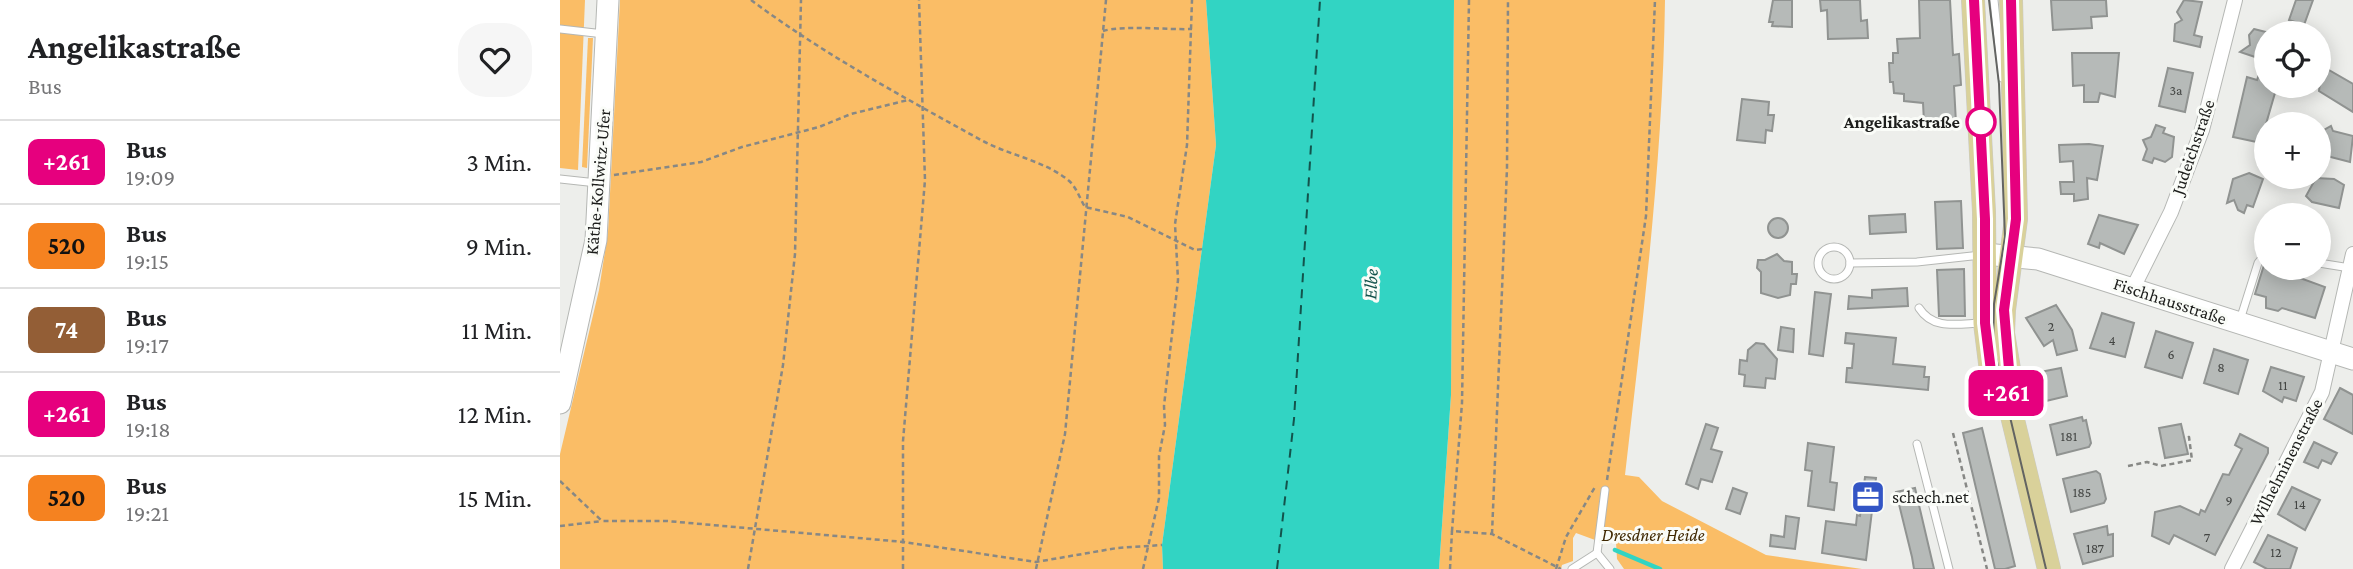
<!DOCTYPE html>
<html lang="de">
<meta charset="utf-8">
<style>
body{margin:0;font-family:"Crimson Pro",serif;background:#f6f6f6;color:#202124;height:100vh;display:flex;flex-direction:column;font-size:26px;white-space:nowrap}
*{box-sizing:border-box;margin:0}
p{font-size:23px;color:#757577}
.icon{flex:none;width:38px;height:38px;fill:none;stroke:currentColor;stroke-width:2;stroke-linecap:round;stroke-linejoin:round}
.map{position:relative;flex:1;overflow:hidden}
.sheet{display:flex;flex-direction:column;background:#fff;width:560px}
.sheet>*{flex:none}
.badge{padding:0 14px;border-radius:10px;font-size:24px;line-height:46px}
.tools{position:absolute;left:1694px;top:21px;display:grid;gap:14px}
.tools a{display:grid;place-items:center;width:77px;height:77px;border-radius:50%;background:#fff;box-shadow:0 4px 18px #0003;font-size:35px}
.map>.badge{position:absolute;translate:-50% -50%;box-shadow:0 0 0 4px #fff}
.round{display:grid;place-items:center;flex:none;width:74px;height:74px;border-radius:28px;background:#f6f6f6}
.summary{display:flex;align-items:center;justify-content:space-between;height:119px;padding:0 28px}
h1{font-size:33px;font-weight:700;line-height:52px}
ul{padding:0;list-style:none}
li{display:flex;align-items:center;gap:21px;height:84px;padding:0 28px;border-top:2px solid #e0e0e0}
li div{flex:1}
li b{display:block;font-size:26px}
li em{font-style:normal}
li .badge{min-width:77px;font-weight:700;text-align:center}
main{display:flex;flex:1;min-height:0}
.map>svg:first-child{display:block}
</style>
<main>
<section class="sheet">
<div class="summary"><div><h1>Angelikastraße</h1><p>Bus</p></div><a class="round"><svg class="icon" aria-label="heart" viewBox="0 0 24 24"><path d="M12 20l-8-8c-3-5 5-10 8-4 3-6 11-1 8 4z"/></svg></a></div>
<ul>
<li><span class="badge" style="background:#e6007e;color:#fff">+261</span><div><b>Bus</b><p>19:09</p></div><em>3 Min.</em></li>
<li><span class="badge" style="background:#f58220;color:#111">520</span><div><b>Bus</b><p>19:15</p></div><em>9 Min.</em></li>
<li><span class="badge" style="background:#935e36;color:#fff">74</span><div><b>Bus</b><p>19:17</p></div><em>11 Min.</em></li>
<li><span class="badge" style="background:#e6007e;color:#fff">+261</span><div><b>Bus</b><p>19:18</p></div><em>12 Min.</em></li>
<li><span class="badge" style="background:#f58220;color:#111">520</span><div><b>Bus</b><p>19:21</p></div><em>15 Min.</em></li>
</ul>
</section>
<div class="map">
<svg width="1793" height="569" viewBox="0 0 1793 569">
<rect width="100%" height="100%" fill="#edeeeb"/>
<!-- green -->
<g fill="#fabd66">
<polygon points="0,0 25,0 18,170 0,168"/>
<polygon points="60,0 646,0 656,145 602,545 603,569 0,569 0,454 39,290 48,232"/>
<path d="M894,0H1105C1103,160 1083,317 1065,475L1079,477L1102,501L1206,555L1302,569H1064L1057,559L1056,542L1035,540L1016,533L1013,538V561L1002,565L1001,569H879L891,395Z"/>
<polygon points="28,38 33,38 27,168 22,167"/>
</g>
<!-- water -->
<polygon fill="#32d4c3" points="646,0 894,0 891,395 879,569 603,569 602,545 656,145"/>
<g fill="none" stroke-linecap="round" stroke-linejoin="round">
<!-- stream -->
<polyline stroke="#32d4c3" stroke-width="4.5" points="1055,550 1100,569"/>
<!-- ferry -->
<polyline stroke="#13534c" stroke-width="2" stroke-dasharray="9 7" stroke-linecap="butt" points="717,569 734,419 760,0"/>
</g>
<!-- building -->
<g fill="#b6bab8" stroke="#909391" stroke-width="2">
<polygon points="1213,0 1232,0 1232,27 1212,26 1213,22 1209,22"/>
<polygon points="1260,0 1300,0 1301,21 1307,20 1308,38 1268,39 1267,10 1261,11"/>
<polygon points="1359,0 1390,0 1393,55 1399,54 1401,85 1394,86 1396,123 1364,122 1363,103 1344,101 1344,94 1334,93 1333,82 1330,82 1329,63 1333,63 1333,53 1338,53 1337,39 1360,38"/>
<polygon points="1491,0 1546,0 1547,16 1531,17 1532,28 1493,30"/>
<polygon points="1624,0 1642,2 1634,35 1642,37 1640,47 1614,41 1615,24 1622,20 1617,12"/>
<polygon points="1736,0 1753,0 1744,25 1729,20"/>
<polygon points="1694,29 1706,32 1706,86 1717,86 1706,124 1706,144 1673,137 1687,77 1697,80 1704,60 1680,52 1690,45 1689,35"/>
<polygon points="1512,53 1559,53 1555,97 1540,93 1538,102 1524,102 1524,85 1513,86"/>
<polygon points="1762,66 1793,84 1793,112 1759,91"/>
<polygon points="1608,68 1633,73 1625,112 1599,106"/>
<polygon points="1182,99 1209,102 1208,115 1214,115 1212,131 1206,130 1205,143 1177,140"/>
<polygon points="1596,125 1605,128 1603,133 1614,137 1612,157 1605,162 1594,158 1592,163 1583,160 1587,149 1583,140 1591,137"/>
<polygon points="1771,126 1773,131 1793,136 1790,162 1759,154 1764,130"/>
<polygon points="1529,144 1543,146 1537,180 1527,178 1528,199 1514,201 1514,194 1501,194 1500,182 1514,182 1513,161 1500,162 1499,145"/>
<polygon points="1689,173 1703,179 1693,207 1687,205 1684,213 1678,210 1674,200 1667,203 1673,179"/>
<polygon points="1756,178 1774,179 1784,185 1779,208 1752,202 1746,196"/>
<polygon points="1401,201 1403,248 1377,249 1375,202"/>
<polygon points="1345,214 1346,232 1310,234 1309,216"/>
<polygon points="1539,215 1578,225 1564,254 1540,243 1539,248 1528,244"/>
<circle cx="1218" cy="228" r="10"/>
<polygon points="1217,254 1224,261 1232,262 1232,274 1237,274 1236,284 1231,284 1230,295 1218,298 1201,293 1201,272 1197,268 1198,260 1205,260"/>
<polygon points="1704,265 1765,287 1755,318 1722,308 1718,311 1706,308 1706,297 1695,294"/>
<polygon points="1404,269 1405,316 1379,316 1377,270"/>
<polygon points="1347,288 1348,306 1288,309 1289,296 1312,298 1312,290"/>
<polygon points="1255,292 1271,294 1263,356 1249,354"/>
<polygon points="1496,305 1512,330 1517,350 1497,355 1493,340 1484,346 1466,318"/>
<polygon points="1542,313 1574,323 1565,357 1530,348"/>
<polygon points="1221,327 1234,329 1233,352 1218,350"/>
<polygon points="1596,331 1633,343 1622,378 1585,367"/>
<polygon points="1286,333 1336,338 1333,364 1365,367 1364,377 1369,377 1368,390 1286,382 1287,368 1292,368 1294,344 1285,343"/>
<polygon points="1196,343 1204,344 1217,359 1215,379 1206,378 1205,388 1184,386 1185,375 1179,374 1180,360 1187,361 1188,350"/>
<polygon points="1654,349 1688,360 1678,394 1644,383"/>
<polygon points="1711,367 1744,377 1736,401 1724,397 1722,402 1703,391"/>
<polygon points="1501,368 1507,396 1486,401 1480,372"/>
<polygon points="1780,388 1793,395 1793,434 1764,419"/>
<polygon points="1522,417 1523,421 1526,420 1531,443 1529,447 1497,455 1490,425"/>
<polygon points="1146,424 1158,428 1151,449 1162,452 1152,482 1141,479 1138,489 1126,484"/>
<polygon points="1621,424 1628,454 1605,458 1599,428"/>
<polygon points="1422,428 1455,566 1445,569 1435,569 1403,433"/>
<polygon points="1680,434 1708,448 1708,453 1655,555 1614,535 1609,544 1592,536 1595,512 1620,506 1639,515 1641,510 1645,512 1663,474 1669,475 1682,449 1675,445"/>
<polygon points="1754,442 1777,453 1771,464 1762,460 1758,468 1744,462"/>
<polygon points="1248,443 1274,447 1270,482 1277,483 1274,510 1248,506 1252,471 1245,470"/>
<polygon points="1536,471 1540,474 1546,499 1544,503 1511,512 1503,479"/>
<polygon points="1305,477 1316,478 1306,560 1262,553 1266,521 1296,525 1297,515 1300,516"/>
<polygon points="1732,487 1760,500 1745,530 1718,514"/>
<polygon points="1173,488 1187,493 1180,514 1166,509"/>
<polygon points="1355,488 1366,535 1374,569 1354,569 1352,557 1336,492"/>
<polygon points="1226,516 1239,518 1235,549 1210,546 1211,535 1224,537"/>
<polygon points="1547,526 1548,535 1553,534 1553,556 1523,564 1514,534"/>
<polygon points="1708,535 1737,548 1730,569 1707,569 1694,562"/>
</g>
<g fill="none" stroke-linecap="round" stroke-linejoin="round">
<!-- service casing -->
<g stroke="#b5b7b4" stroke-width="9">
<g id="service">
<polyline points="1434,0 1442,78"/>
<polyline points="0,29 44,34"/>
<polyline points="0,179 37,183"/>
<circle cx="1274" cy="263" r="16"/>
<polyline points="1290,263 1357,262 1421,255"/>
<polyline points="1759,263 1790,268"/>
<path d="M1359,308C1373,330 1397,324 1420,323"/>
<polyline points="1680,320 1698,263 1706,253"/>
<polyline points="1357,444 1389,569"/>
<polyline points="1037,553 1045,490"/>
<polyline points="1037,553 1050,569"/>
<polyline points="1012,569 1037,553"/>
</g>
</g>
<!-- minor casing -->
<g stroke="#b5b7b4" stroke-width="16">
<g id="minor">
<polyline points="1573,288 1611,212 1642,130 1675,0"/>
<polyline points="1672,569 1762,392 1793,254"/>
</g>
</g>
<!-- secondary casing -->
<g stroke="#b5b7b4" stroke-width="23">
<g id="secondary">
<polyline points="1425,254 1478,259 1793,359"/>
<polyline points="0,403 36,240 48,0"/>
</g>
</g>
<!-- primary casing -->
<g stroke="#c9c9c9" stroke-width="24">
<g id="primary">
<polyline points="1413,0 1424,212 1425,323 1431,371 1447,395 1489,569"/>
<polyline points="1447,395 1449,369 1443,333 1444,310 1456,219 1451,0"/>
</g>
</g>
<!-- path -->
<g stroke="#878885" stroke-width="2.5" stroke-dasharray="5 3.5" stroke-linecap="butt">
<path d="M191,0C262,53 343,97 421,140C448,155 483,160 508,180C516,186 520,199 525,207L568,217L635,250L643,249"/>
<polyline points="909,0 902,403 892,531 932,534 1001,569"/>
<path d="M543,31C563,25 608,30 632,29"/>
<polyline points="54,175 141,162 182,147 259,127 291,114 348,100"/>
<polyline points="1393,433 1427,569"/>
<polyline points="1568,466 1587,462 1601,466 1632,460 1629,437 1624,438"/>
<polyline points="1047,480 1086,216 1095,0"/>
<polyline points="0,481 42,521 107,521 344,542 476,562 557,548 602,545"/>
<polyline points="0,526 42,521"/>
<polyline points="932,534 947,168 948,0"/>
<polyline points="188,569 223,365 235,254 241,0"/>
<polyline points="343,569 343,441 365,180 359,0"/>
<polyline points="476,569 505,434 546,0"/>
<polyline points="583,569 599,498 599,456 605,425 604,406 618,280 615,224 627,145 632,0"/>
<polyline points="890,569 892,531"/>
<polyline points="996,569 1006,537 1035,487"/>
</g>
<!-- service -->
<use href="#service" stroke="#fff" stroke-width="7"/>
<!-- minor -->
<use href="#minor" stroke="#fff" stroke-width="14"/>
<!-- secondary -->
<use href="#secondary" stroke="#fff" stroke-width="21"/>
<!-- primary -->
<use href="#primary" stroke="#d9d19a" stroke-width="23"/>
<!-- tram -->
<polyline stroke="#636462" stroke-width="2" points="1429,0 1439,84 1445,237 1434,304 1433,345 1486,569"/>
</g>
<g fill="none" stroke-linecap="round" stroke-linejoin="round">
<!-- line casing -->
<g stroke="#fff" stroke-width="16">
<polyline id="line" points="1414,0 1425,219 1425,323 1431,371 1447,395 1449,369 1444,310 1456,219 1451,0"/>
</g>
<!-- line -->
<use href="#line" stroke="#e6007e" stroke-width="10"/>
</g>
<!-- icons -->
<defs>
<g id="office-square" transform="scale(1.75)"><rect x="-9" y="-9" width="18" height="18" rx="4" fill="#3355c5" stroke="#fafcf8"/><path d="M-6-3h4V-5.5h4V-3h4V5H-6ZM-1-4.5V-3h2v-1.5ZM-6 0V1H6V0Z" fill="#fff"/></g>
</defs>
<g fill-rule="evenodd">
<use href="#office-square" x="1308" y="497"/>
</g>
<!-- markers -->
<circle fill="#fff" stroke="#e6007e" stroke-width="3.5" cx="1421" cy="122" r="14"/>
<g text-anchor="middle" stroke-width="6" stroke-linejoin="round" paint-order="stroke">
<!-- number labels -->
<g font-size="14" fill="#434543">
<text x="1616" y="95">3a</text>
<text x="1491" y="331">2</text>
<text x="1552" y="345">4</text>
<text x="1611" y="359">6</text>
<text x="1661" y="372">8</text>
<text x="1723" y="390">11</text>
<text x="1509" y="441">181</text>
<text x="1522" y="497">185</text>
<text x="1669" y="505">9</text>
<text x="1740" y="509">14</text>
<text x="1647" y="542">7</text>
<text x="1535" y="553">187</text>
<text x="1716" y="557">12</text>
</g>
<!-- stop labels -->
<g font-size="18" font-weight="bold" fill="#1d1e1c" stroke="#fafcf8" text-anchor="end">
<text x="1400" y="128">Angelikastraße</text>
</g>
<!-- street labels -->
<g font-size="18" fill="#1d1e1c" stroke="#fafcf8">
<text transform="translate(1633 147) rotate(-71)" y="6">Judeichstraße</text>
<text transform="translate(38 182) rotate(-85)" y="6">Käthe-Kollwitz-Ufer</text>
<text transform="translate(1610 301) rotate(18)" y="6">Fischhausstraße</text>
<text transform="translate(1726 462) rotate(-63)" y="6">Wilhelminenstraße</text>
</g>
<!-- poi labels -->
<g font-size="18" fill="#1d1e1c" stroke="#fafcf8" text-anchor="start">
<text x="1332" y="503">schech.net</text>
</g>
<!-- park labels -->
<g font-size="18" font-style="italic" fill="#3f2700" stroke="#fafcf8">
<text x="1093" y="541">Dresdner Heide</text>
</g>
<!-- water labels -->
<g font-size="19" font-style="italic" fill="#13534c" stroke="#fafcf8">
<text transform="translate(810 284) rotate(-87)" y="7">Elbe</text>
</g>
</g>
</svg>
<div class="tools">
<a><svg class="icon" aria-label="locate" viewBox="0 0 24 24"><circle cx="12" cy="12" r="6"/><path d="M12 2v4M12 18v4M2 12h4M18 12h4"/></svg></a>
<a>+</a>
<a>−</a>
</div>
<b class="badge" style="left:1446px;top:393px;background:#e6007e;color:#fff">+261</b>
</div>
</main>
